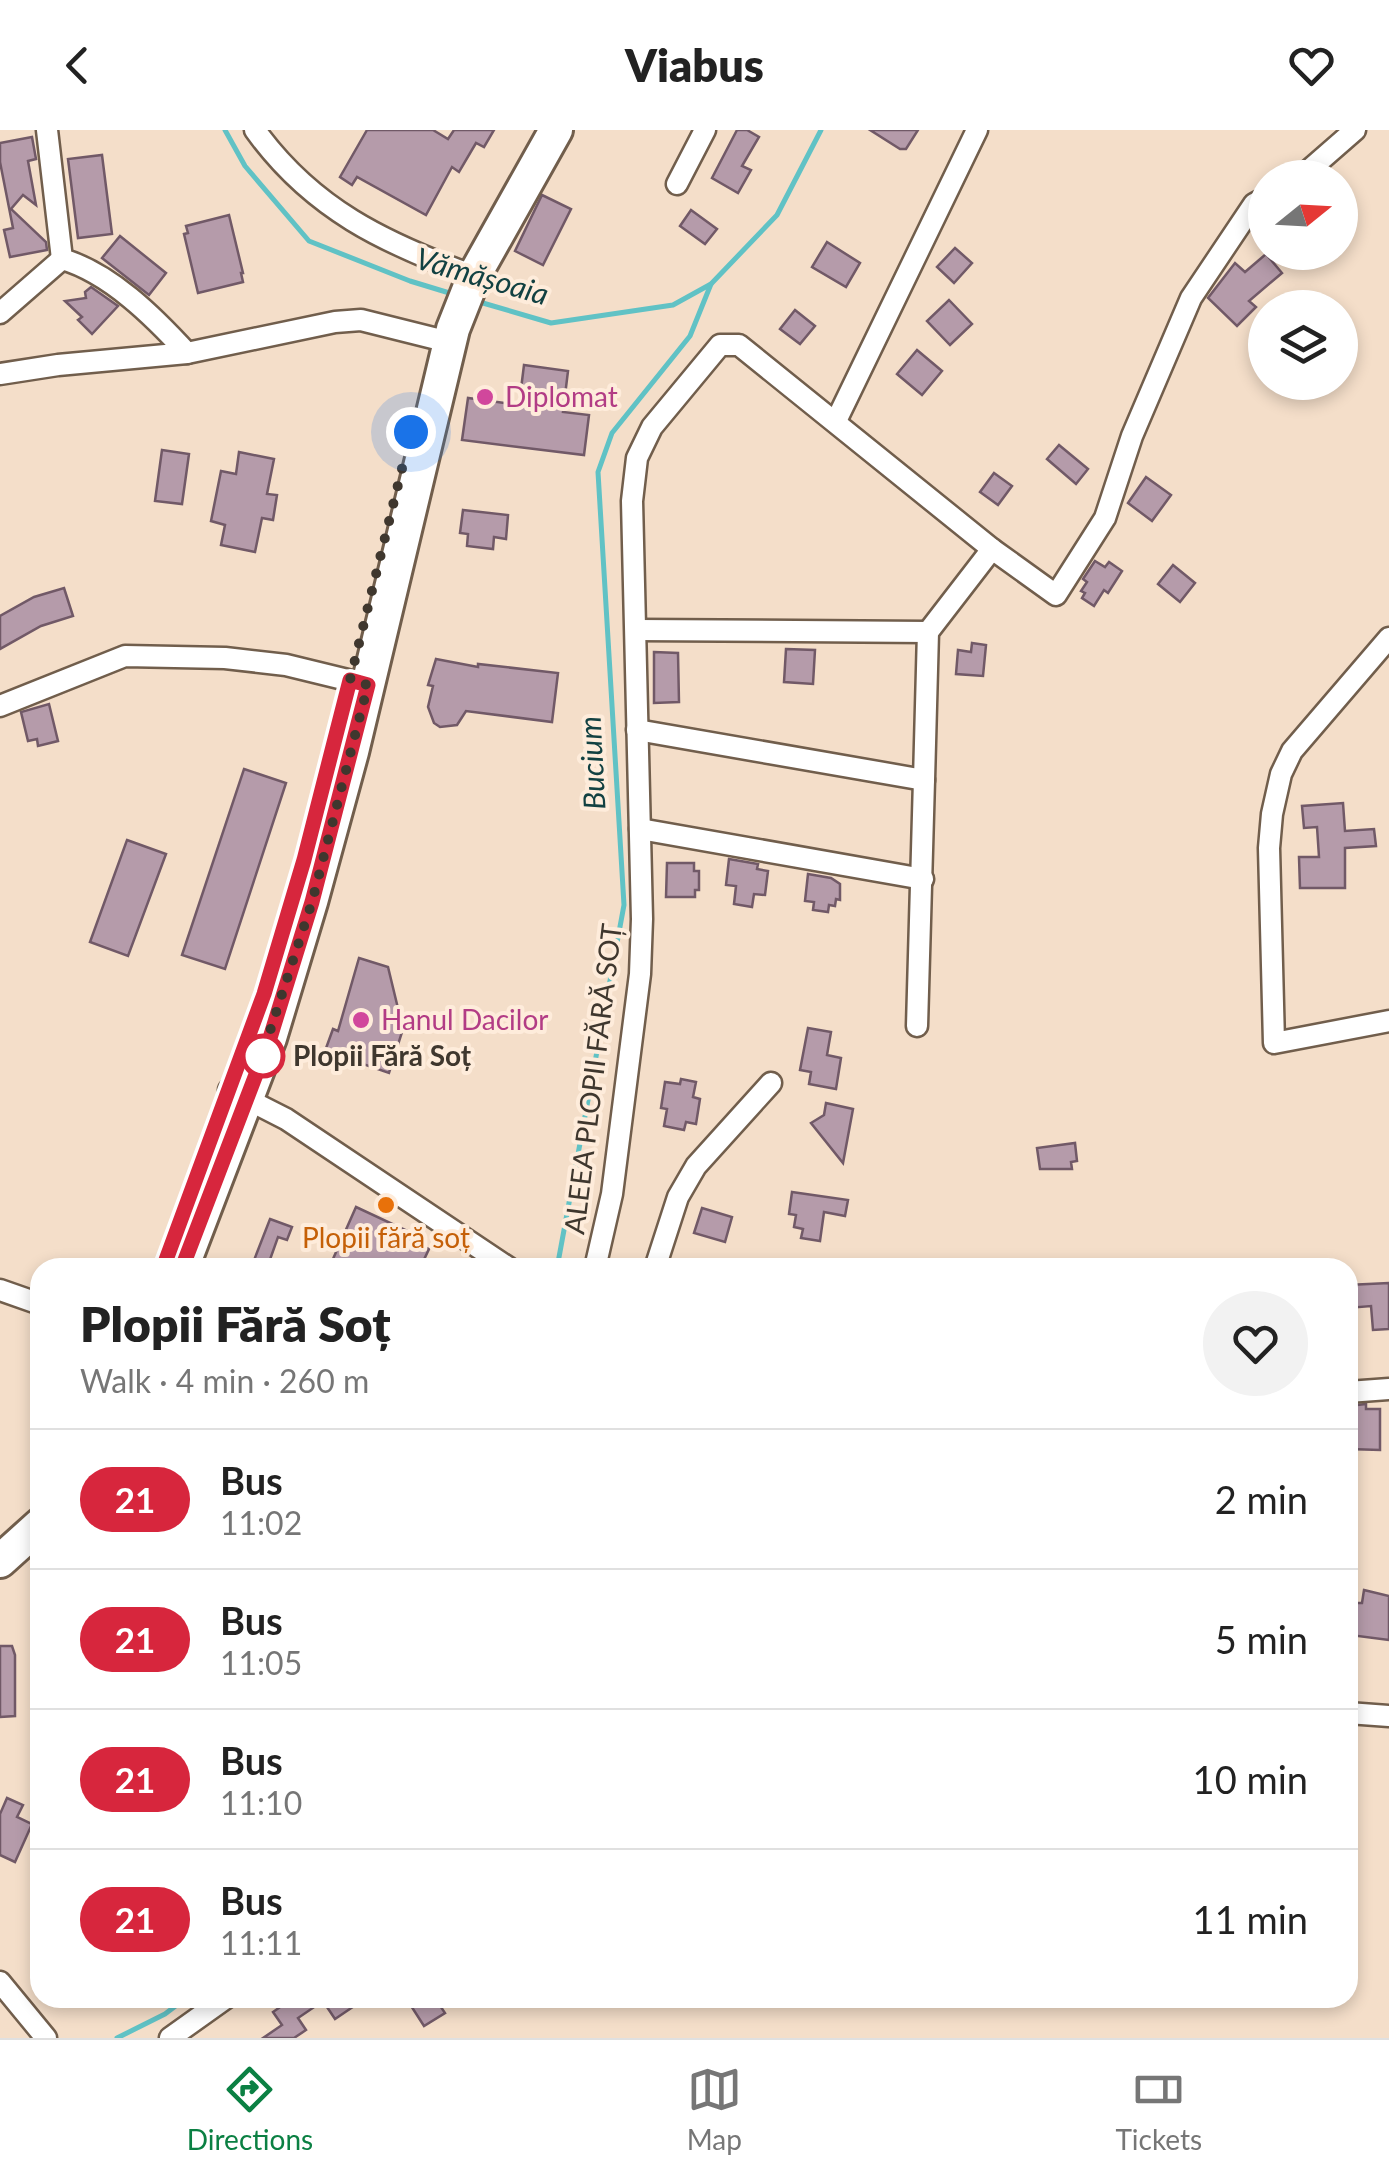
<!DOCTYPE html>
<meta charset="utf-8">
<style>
body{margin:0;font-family:Lato,sans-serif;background:#f2f2f2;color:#222;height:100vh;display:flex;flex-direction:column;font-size:38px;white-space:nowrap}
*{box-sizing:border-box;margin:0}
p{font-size:32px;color:#767676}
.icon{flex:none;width:55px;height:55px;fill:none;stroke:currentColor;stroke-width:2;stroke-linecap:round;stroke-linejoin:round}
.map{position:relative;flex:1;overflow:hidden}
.drawer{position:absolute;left:30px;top:1128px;width:1328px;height:750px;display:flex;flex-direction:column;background:#fff;border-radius:30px;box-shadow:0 5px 15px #0003}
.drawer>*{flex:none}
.badge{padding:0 20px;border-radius:32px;font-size:35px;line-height:65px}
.needle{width:65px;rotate:72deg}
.controls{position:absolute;left:1248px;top:30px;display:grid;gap:20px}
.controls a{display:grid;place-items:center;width:110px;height:110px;border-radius:50%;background:#fff;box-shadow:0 5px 15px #0003;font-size:50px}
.you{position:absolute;width:50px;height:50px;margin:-25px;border:8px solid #fff;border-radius:50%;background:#1a73e8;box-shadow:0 0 0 15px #1a73e833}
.map>.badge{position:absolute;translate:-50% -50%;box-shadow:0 0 0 5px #fff}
.round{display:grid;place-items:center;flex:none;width:105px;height:105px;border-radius:52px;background:#f2f2f2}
.summary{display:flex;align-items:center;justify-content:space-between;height:170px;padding:0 50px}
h1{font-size:48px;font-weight:800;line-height:75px}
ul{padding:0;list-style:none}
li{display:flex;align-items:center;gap:30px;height:140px;padding:0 50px;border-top:2px solid #e0e0e0}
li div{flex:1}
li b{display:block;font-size:38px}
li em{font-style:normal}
li .badge{min-width:110px;font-weight:700;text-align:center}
header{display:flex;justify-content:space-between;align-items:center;height:130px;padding:0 50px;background:#fff;font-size:45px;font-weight:800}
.tabs{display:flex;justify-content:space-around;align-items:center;height:140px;border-top:2px solid #e0e0e0;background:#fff;font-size:28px;color:#767676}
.tabs a{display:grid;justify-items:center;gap:5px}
.tabs .active{color:#0b8043}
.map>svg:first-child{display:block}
</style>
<header><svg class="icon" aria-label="back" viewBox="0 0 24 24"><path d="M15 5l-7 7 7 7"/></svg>Viabus<svg class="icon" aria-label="heart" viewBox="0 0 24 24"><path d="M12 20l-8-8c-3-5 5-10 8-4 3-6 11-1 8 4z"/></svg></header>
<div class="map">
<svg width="1389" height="1908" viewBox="0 0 1389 1908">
<rect width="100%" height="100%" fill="#f4dec9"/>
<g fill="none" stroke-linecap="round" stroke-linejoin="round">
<!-- stream -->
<g stroke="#60c2c5" stroke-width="5">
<polyline points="225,0 245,36 309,111 410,151 456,165"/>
<polyline points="476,171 551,193 673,175 711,154 777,85 821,0"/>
<polyline points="557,1138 624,775 598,342 612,303 690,206 711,154"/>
<polyline points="117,1908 165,1884 186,1868"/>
</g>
</g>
<!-- building -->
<g fill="#b59baa" stroke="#715967" stroke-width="2.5">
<polygon points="367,0 433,0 448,9 454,0 494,0 484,17 476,13 459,42 452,37 426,85 357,47 352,55 340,47"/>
<polygon points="737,0 747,0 759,7 742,36 751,40 738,63 712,48"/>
<polygon points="870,0 918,0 906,19 900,19"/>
<polygon points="32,7 36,29 28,31 36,75 23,65 11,79 46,112 47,120 10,127 4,100 13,98 0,32 0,13"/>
<polygon points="102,25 112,104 78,108 68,29"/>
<polygon points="542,65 571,79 543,135 515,121"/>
<polygon points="691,80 717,99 705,114 680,96"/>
<polygon points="229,85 243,143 241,143 243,152 198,163 184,104 188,103 186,96"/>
<polygon points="120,106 166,143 149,165 102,128"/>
<polygon points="827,112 860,133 846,157 812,137"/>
<polygon points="955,118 972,133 954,153 937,137"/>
<polygon points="1266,124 1282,143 1249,171 1256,177 1237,196 1208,168 1235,133 1245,142"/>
<polygon points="91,157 118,176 92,204 78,190 82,187 65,171 86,168 85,162"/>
<polygon points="949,170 972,194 950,215 927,191"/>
<polygon points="795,180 815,196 800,214 780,199"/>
<polygon points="917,220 942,241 922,265 897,244"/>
<polygon points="524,235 568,241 563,282 589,285 584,325 462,310 468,268 519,275"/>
<polygon points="1059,315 1088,339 1076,354 1047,329"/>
<polygon points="162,320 189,324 182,374 155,371"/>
<polygon points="239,322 274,329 267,364 277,365 273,390 262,388 255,422 221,415 225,395 211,391 221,341 236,344"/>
<polygon points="994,343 1012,356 998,375 980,362"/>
<polygon points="1146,347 1171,365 1152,391 1128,373"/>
<polygon points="463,380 508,385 506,409 494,407 493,419 467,416 468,404 460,403"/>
<polygon points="1095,431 1105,437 1109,432 1122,441 1108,463 1104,460 1094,476 1082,468 1085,463 1081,461 1087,452 1083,449"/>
<polygon points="1173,435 1195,453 1180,472 1158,454"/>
<polygon points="64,458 73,486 41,496 0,519 0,486 34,467"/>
<polygon points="972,513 986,515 983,546 956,544 958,520 971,522"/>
<polygon points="786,519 815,520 813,554 784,552"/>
<polygon points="654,522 678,523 679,572 654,573"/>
<polygon points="436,529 478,537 478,534 558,543 552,592 466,581 457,595 440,597 434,593 428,577 433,556 428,555"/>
<polygon points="49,574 58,611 38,616 37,609 28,611 21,582"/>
<polygon points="244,639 286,653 225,839 182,825"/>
<polygon points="1343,673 1345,701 1374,699 1376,716 1345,718 1345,758 1300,758 1299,727 1319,727 1317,697 1304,698 1302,676"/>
<polygon points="127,710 166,724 128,826 90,812"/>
<polygon points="729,729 758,734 757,739 768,741 765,765 754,764 752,777 734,774 736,756 726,755"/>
<polygon points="667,733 694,733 694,741 699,741 699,760 695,760 695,767 666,767"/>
<polygon points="808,744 831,748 840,754 840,770 836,769 835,776 829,775 828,782 813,780 814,772 805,771"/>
<polygon points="359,828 388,837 403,899 389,943 325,921 333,899 338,901"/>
<polygon points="808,898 831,902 827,925 841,928 836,959 809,954 811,942 800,940"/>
<polygon points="681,949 696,952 693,967 700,969 696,994 686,992 684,1000 664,996 667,979 661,978 665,952 680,954"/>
<polygon points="826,973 853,979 843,1033 811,993 824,985"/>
<polygon points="1075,1013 1077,1031 1071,1032 1072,1039 1040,1039 1037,1018"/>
<polygon points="792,1062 848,1070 845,1086 824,1082 820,1111 801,1108 803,1099 794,1097 796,1085 789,1084"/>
<polygon points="356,1077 412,1103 409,1110 429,1119 420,1138 329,1138"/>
<polygon points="702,1078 732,1087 725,1112 694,1103"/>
<polygon points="270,1089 292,1097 287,1110 278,1107 267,1138 251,1138"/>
<polygon points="1389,1153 1389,1199 1373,1200 1371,1176 1348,1178 1348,1155"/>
<polygon points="1366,1274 1366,1279 1380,1279 1380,1320 1348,1319 1348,1276"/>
<polygon points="1364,1460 1389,1466 1389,1510 1350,1505 1353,1473 1362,1473"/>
<polygon points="0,1516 12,1516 15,1525 15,1586 0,1587"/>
<polygon points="7,1668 23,1675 17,1687 32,1694 15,1732 0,1725 0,1684"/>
<polygon points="293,1868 366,1868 335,1889 323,1871 298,1888 306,1900 294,1908 263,1908 282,1895 273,1882"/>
<polygon points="406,1868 435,1868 445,1883 424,1896"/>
</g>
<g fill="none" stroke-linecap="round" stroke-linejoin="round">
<!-- minor casing -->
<g stroke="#715e4c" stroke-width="25">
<g id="minor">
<path d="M47,0L62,129C110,143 154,187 187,223"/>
<path d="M255,0C312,79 384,113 474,146"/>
<polyline points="1300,48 1355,0"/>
<polyline points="677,54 705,0"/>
<polyline points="0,183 62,129"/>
<polyline points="0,244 58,235 187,223 335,192 361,190 449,212"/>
<polyline points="836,291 977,0"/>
<polyline points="637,500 928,502"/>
<polyline points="1389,508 1292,621 1281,644 1272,684 1269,718 1274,913 1389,891"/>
<polyline points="0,576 125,526 225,528 286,535 368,555"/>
<polyline points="637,600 924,650 928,502 992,419"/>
<polyline points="640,699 923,749"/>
<polyline points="917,896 924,650"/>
<polyline points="229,960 286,989 509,1138"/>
<polyline points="595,1138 612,1064 640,844 642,789 632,371 637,328 652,297 720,215 739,215 992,419 1056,465 1105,388 1132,306 1191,168 1254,74 1265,68"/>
<polyline points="655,1138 678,1067 696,1036 771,953"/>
<polyline points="0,1160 40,1174"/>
<polyline points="1348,1262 1389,1259"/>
<polyline points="1348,1583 1389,1586"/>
<polyline points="0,1852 46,1908"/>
<polyline points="170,1908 226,1868"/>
</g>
</g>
<!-- primary casing -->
<g stroke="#715e4c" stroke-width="38">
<g id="primary">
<polyline points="182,1138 270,908 311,772 352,622 453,199 474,146 556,0"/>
<polyline points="0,1431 40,1395"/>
</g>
</g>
<!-- minor -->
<use href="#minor" stroke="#fff" stroke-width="20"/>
<!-- primary -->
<use href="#primary" stroke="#fff" stroke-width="32"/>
</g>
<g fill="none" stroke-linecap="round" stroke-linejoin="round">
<!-- line casing -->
<g stroke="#fff" stroke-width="22">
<polyline id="line" points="163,1138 264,864 304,730 350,550 368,555 312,772 270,908 182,1138"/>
</g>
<!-- line -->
<use href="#line" stroke="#d7263d" stroke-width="15"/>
<!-- walk -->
<polyline stroke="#3f372e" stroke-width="10" stroke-dasharray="0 18" points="263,926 258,938 312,772 368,555 350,550 411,302"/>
</g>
<!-- markers -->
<g fill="#d1479c" stroke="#feecdb" stroke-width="4">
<circle cx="485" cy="267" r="10"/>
<circle cx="361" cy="890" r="10"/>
</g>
<circle fill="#fff" stroke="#d7263d" stroke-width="5" cx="263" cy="926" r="20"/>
<circle fill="#e8710a" stroke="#feecdb" stroke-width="4" cx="386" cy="1075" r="10"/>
<g text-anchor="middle" stroke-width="8" stroke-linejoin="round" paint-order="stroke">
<!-- hotel labels -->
<g font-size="28" fill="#b23c85" stroke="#feecdb" text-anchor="start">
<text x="505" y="277">Diplomat</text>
<text x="381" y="900">Hanul Dacilor</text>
</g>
<!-- stop labels -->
<g font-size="28" font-weight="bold" fill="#3f372e" stroke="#feecdb" text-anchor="start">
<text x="293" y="936">Plopii Fără Soț</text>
</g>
<!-- street labels -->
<g font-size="28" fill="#3f372e" stroke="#feecdb">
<text transform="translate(593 949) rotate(-83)" y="10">ALEEA PLOPII FĂRĂ SOȚ</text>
</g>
<!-- food labels -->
<g font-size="28" fill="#c56008" stroke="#feecdb">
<text x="386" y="1118">Plopii fără soț</text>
</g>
<!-- water labels -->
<g font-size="30" font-style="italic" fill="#124142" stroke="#feecdb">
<text transform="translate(482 147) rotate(16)" y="10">Vămășoaia</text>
<text transform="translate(593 633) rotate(-93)" y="10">Bucium</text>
</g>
</g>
</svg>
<div class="controls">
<a><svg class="needle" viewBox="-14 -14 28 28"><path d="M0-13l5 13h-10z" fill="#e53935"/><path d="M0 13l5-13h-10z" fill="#767676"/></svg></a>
<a><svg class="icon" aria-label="layers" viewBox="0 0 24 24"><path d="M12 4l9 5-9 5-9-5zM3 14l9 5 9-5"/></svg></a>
</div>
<div class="you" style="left:411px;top:302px"></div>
<section class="drawer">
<div class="summary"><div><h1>Plopii Fără Soț</h1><p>Walk · 4 min · 260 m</p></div><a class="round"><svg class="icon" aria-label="heart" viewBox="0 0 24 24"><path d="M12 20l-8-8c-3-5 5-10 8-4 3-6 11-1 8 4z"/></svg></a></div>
<ul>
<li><span class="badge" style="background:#d7263d;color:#fff">21</span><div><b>Bus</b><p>11:02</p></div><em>2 min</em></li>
<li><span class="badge" style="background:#d7263d;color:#fff">21</span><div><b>Bus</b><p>11:05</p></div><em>5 min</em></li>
<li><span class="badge" style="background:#d7263d;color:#fff">21</span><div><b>Bus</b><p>11:10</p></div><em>10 min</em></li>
<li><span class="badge" style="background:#d7263d;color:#fff">21</span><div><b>Bus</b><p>11:11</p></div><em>11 min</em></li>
</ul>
</section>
</div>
<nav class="tabs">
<a class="active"><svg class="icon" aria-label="directions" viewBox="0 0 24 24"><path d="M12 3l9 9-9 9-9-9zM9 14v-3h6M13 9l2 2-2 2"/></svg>Directions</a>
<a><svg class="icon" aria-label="map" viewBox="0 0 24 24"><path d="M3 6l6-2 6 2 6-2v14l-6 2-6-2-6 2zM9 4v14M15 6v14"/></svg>Map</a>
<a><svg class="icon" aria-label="tickets" viewBox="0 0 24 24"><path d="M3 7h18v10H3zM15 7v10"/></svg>Tickets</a>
</nav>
